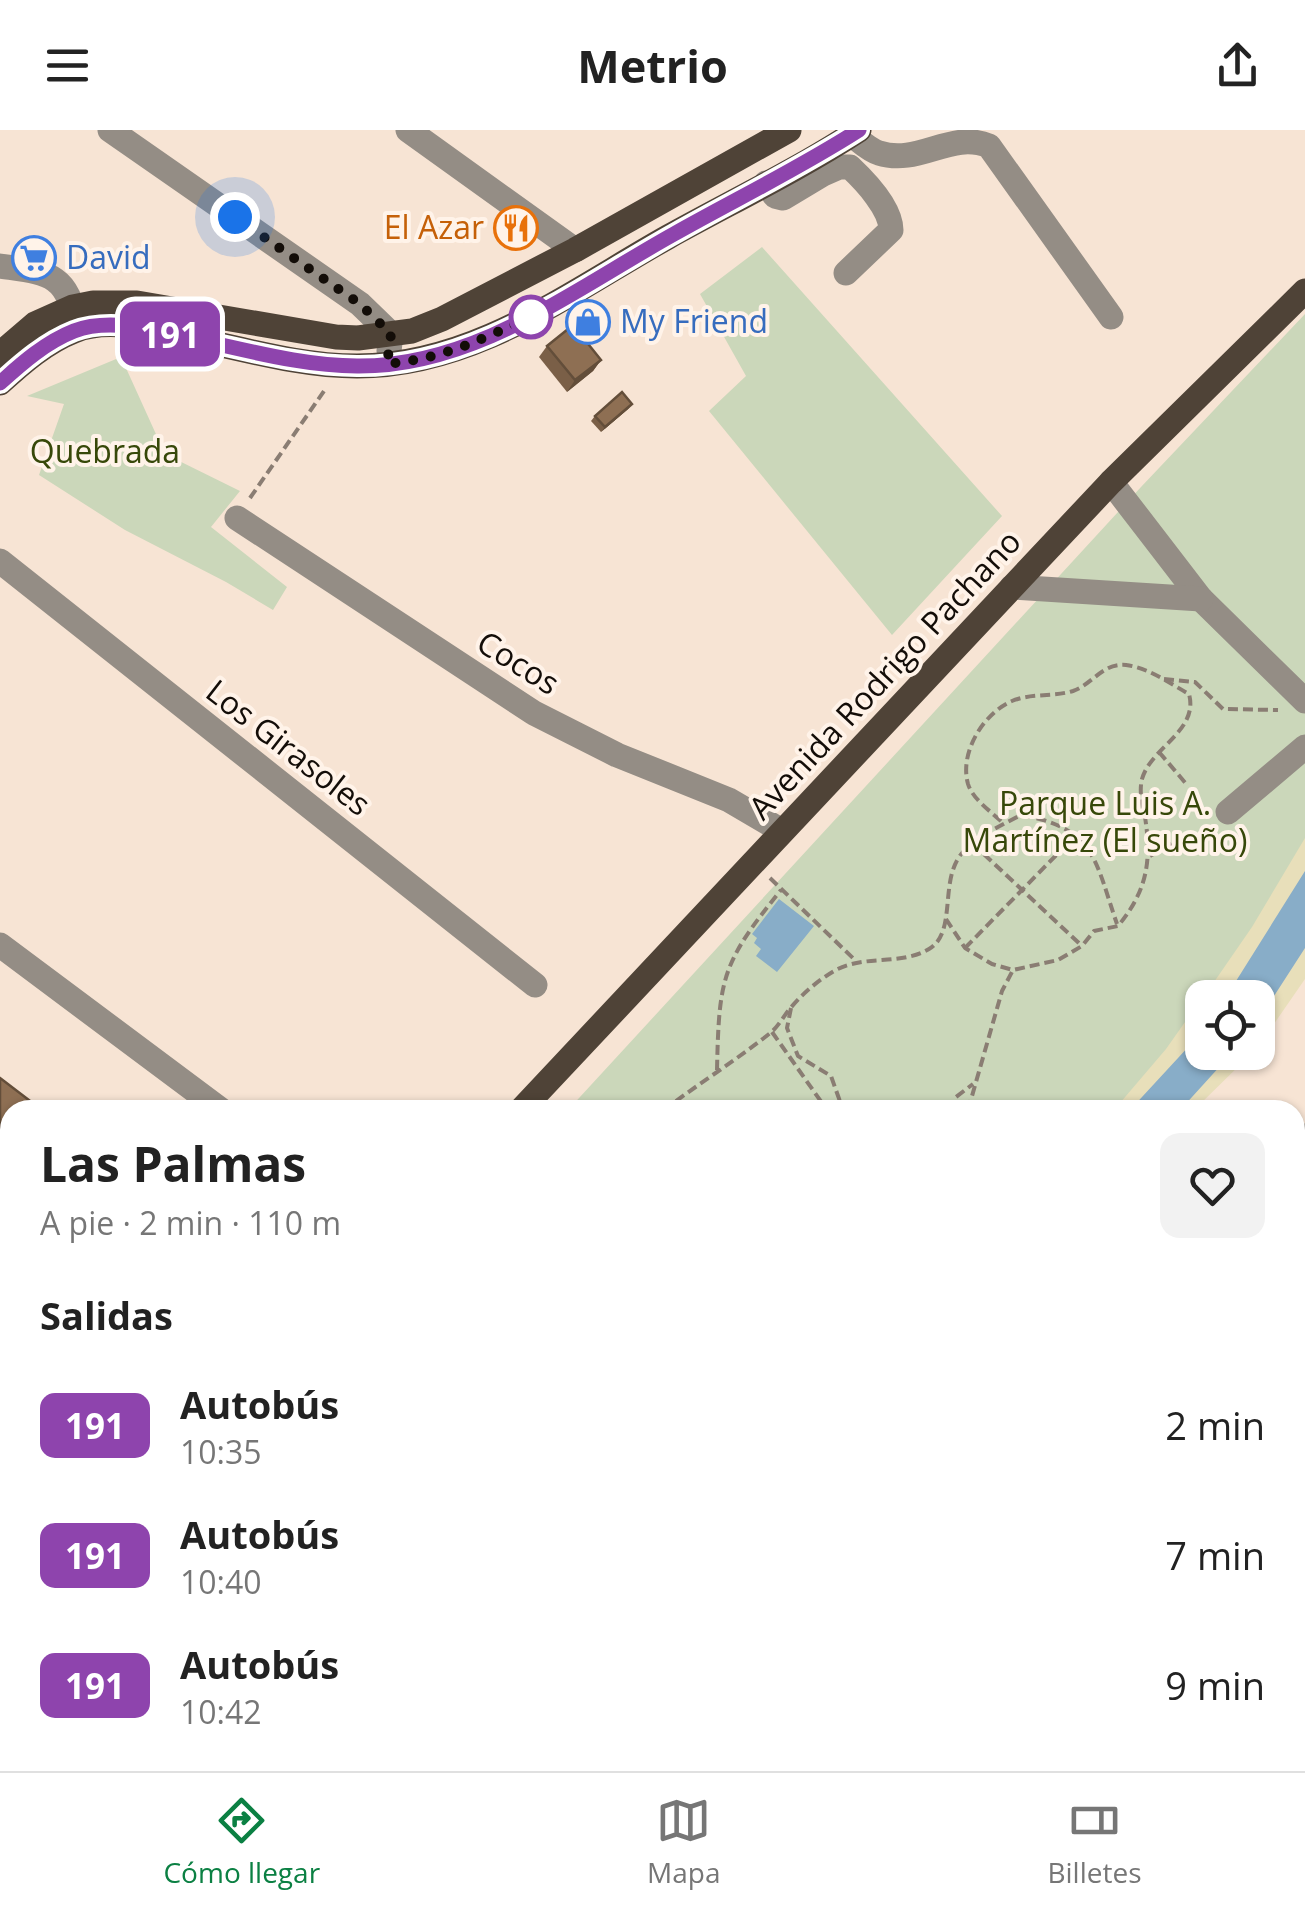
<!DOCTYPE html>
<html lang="es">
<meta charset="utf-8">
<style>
body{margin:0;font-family:"Open Sans",sans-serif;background:#f2f2f2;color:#222;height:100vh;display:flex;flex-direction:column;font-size:38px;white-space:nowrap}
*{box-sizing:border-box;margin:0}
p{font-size:32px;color:#767676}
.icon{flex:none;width:55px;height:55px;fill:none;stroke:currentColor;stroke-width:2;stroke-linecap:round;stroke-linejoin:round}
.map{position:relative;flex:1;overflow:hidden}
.panel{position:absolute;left:0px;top:970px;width:1305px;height:672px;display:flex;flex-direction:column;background:#fff;border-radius:30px 30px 0 0;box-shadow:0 2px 8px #0004}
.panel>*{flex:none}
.badge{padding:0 20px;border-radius:15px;font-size:35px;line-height:65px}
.fabs{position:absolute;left:1185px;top:850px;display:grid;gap:20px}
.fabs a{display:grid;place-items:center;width:90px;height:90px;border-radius:20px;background:#fff;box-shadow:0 2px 8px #0004;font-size:50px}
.you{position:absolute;width:50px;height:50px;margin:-25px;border:8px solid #fff;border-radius:50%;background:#1a73e8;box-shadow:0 0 0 15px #1a73e833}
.map>.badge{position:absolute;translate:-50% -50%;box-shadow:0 0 0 5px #fff}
h2{padding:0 40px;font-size:38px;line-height:90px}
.round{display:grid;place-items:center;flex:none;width:105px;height:105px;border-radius:20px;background:#f2f2f2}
.overview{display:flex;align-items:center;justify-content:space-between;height:170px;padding:0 40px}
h1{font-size:48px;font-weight:700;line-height:75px}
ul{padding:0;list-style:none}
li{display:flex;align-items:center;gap:30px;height:130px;padding:0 40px}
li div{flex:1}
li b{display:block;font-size:38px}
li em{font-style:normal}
li .badge{min-width:110px;font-weight:700;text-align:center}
header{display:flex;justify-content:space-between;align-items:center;height:130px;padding:0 40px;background:#fff;font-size:45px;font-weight:700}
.tab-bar{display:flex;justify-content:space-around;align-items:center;height:140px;border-top:2px solid #e0e0e0;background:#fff;font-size:28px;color:#767676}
.tab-bar a{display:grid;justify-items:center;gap:5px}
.tab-bar .selected{color:#0b8043}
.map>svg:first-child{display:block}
</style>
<header><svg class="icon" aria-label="menu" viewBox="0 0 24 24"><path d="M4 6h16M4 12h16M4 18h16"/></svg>Metrio<svg class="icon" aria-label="share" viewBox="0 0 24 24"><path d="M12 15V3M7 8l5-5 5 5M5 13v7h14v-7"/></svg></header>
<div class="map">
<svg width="1305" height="1641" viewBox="0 0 1305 1641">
<rect width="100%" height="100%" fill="#f7e4d4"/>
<!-- green -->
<g fill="#cbd7ba">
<polygon points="762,117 1002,386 892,505 709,281 746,246 700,164"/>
<polygon points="1305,184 1305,809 1238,867 1202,868 1202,898 1114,980 568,980 1141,357"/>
<polygon points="121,227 165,324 240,361 211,397 287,457 273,480 226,452 125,400 39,345 64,274 27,266"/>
<polygon points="542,1632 652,1633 654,1641 537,1641"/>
</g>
<!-- sand -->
<g fill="#e8dfba">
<polygon points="1305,708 1305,849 1258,917 1258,868 1203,868 1252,797"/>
<polygon points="1202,868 1202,922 1252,923 1194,980 1114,980 1166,919"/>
<polygon points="468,1633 560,1633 557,1641 463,1641"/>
</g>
<!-- water -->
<g fill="#88adc8">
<polygon points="1305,741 1305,818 1258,891 1258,868 1226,867"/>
<polygon points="779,769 814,796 777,842 756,826 761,819 754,813 757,808 752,804"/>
<polygon points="1202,902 1202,922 1232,923 1182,978 1130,980"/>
<polygon points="492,1633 492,1632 536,1633 532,1641 487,1641"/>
</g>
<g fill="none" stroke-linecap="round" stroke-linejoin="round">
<!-- path -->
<g stroke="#8a7d73" stroke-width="4" stroke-dasharray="10 5" stroke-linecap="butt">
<polyline points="250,368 324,261"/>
<polyline points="1164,549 1195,552 1223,579 1278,580"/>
<polyline points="1159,622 1188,656"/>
<polyline points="973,714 1082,816"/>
<polyline points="1150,726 1186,705"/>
<polyline points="770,748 856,831"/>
<path d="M946,789L965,818L992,834L1013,840L1058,830L1082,816L1094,801L1118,796C1147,761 1152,731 1145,687C1142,675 1139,661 1142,649C1151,617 1199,601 1189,564C1169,553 1149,538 1126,535C1102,533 1093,554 1073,561C1053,567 1032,563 1012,571C984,583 959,622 968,654C973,670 992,682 1004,694"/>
<polyline points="965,818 1076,705"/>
<polyline points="791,878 787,898 798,926 831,946 843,980"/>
<polyline points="772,902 827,980"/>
<path d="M717,940C719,847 722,833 781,760"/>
<path d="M664,980C698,954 735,931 769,904C777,898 782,889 788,881C801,865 817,851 834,841C864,824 900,836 929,819C958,802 938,749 963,722C978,706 1002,695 1021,685C1096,698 1095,731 1117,794"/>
<polyline points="949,980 956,967 973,954"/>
<polyline points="968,980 1002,861 1013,840"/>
</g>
<!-- minor -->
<g stroke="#948d85" stroke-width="25">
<polyline points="110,0 360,174 391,204 389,221"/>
<polyline points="408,0 575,120"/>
<path d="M852,5C860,11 869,20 879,23C919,36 951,0 989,16L1111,187"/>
<path d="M766,53L775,66L783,68L823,44L839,37H850C866,52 891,79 891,100L846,143"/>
<path d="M0,136C46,143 68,142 76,195"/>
<polyline points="1111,352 1201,469 1305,571"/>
<polyline points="237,388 534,583 617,625 729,670 782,701"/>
<polyline points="0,431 535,855"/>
<polyline points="1012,457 1201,469"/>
<polyline points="1228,682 1305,617"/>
<polyline points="0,815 221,980"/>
<polyline points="1295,1016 1305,1006"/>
<polyline points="0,1055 8,1061"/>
<polyline points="0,1439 10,1449"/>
<polyline points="0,1613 10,1623"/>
<polyline points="1249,1632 1256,1641"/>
<polyline points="115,1641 122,1632"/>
</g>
<!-- major -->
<g stroke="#4f4337" stroke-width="25">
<polyline points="0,224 35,194 73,177 93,173 137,173 336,207 358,208 412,201 442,189 575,120 789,0"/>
<path d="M0,253C22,233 46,212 74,201C111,186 157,201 194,209C247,220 302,236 357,236C474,236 570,162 668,107C731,72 798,40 859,0"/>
<polyline points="521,980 1111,352 1305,161"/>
<polyline points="1295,1410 1305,1402"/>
<polyline points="1295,1466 1305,1457"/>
<polyline points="0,1565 10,1553"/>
<polyline points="1023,1641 1033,1632"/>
<polyline points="1085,1641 1096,1632"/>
</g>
</g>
<!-- wall -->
<g fill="#7a5f47">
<polygon points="547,216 601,230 593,241 567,262 539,227"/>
<polygon points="632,274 628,279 601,302 591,291 595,286"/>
<polygon points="0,948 10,980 10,1033 5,1039 0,1035"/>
<polygon points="10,1218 10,1238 1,1246 5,1249 10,1245 10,1279 6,1283 10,1287 10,1336 0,1344 0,1226"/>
<polygon points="1305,1277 1305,1297 1295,1287"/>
<polygon points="1305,1304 1305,1323 1297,1316"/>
<polygon points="10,1338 10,1381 0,1369 0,1346"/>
<polygon points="1295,1501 1305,1526 1299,1532 1301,1535 1305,1530 1305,1563 1295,1572"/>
<polygon points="162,1632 221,1632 213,1641 157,1641 164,1635"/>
<polygon points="667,1632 693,1632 685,1641 675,1641"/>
<polygon points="701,1632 729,1632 721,1641 710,1641"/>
<polygon points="791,1632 809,1632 801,1641"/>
<polygon points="812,1632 846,1634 850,1641 806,1641"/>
<polygon points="850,1632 872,1632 862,1641 858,1641"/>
<polygon points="889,1632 959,1632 950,1641 914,1641 912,1639 910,1641 897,1641"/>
</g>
<!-- shaded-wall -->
<g fill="#634e3a">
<polygon points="601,230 593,241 567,262 575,250"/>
<polygon points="632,274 628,279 601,302 605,297"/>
<polygon points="10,1328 10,1336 0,1344 0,1336"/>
<polygon points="1305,1351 1305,1354 1295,1366 1295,1360"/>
<polygon points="913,1632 917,1632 912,1639 907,1641"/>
<polygon points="952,1632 959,1632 950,1641 943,1641"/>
</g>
<!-- building -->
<g fill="#8e6f53" stroke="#634e3a" stroke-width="2.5">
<polygon points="573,195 601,230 575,250 547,216"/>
<polygon points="622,262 632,274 605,297 595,286"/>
<polygon points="0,948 42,980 10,980 10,1017 0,1008"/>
<polygon points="0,1126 10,1132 10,1172 0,1182"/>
<polygon points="1295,1209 1305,1218 1305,1253 1300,1258 1295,1253 1295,1238 1298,1235 1295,1232"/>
<polygon points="10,1218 10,1233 7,1236 0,1226"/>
<polygon points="0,1245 10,1252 10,1275 4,1281 10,1287 10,1328 0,1336"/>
<polygon points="1295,1330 1305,1341 1305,1351 1295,1360"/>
<polygon points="10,1338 10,1360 0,1348 0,1346"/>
<polygon points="1305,1492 1305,1522 1302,1525 1295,1518 1295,1501"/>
<polygon points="1295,1528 1305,1539 1305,1559 1295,1568"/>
<polygon points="167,1632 168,1632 178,1641 157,1641"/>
<polygon points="182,1632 219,1632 211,1641 192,1641"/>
<polygon points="676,1632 692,1632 684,1640"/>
<polygon points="812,1632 844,1632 851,1640 849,1641 820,1641"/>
<polygon points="932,1632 952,1632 943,1641 940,1641"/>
<polygon points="302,1635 308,1641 295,1641"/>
</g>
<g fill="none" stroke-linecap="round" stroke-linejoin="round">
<!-- line casing -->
<g stroke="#fff" stroke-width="22">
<path id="line" d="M0,253C22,233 46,212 74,201C111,187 157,201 194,209C247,220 302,236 357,236C475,237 575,159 674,104C736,69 800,38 859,0"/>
</g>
<!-- line -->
<use href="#line" stroke="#8e44ad" stroke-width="15"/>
<!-- walk -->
<path stroke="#130d08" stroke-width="10" stroke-dasharray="0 18" d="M235,87L360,174L391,204L387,234C446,228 479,210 531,187"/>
</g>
<!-- icons -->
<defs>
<g id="restaurant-ring" transform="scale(2.25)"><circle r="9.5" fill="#fff3e9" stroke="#e8710a" stroke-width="1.5"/><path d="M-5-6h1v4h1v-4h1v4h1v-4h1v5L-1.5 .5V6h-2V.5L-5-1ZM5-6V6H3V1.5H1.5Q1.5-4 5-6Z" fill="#e8710a"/></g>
<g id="supermarket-ring" transform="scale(2.25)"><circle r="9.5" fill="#fff3e9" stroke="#3f7fe0" stroke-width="1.5"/><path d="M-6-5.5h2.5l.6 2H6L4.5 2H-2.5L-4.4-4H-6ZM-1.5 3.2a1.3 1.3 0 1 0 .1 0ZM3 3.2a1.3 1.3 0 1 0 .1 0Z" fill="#3f7fe0"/></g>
<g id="shop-ring" transform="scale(2.25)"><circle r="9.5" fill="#fff3e9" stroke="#3f7fe0" stroke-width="1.5"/><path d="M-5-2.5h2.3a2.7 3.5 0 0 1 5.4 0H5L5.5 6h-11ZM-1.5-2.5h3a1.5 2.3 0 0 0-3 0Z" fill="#3f7fe0"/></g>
</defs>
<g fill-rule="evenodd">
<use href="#restaurant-ring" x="516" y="98"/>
<use href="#supermarket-ring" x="34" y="128"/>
<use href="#shop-ring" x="588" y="192"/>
</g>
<!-- markers -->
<circle fill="#fff" stroke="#8e44ad" stroke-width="5" cx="531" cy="187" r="20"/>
<g text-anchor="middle" stroke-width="8" stroke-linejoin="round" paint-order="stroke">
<!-- food labels -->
<g font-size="32" fill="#c56008" stroke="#fff3e9" text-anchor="end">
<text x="484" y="109">El Azar</text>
</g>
<!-- shop labels -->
<g font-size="32" fill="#366cbe" stroke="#fff3e9" text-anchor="start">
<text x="66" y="139">David</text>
<text x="620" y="203">My Friend</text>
</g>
<!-- park labels -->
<g font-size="32" fill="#374809" stroke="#fff3e9">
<text x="105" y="333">Quebrada</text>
<text x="1105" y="685">Parque Luis A.<tspan x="1105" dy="37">Martínez (El sueño)</tspan></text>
</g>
<!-- street labels -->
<g font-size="32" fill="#130d08" stroke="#fff3e9">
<text transform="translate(518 533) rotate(32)" y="11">Cocos</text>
<text transform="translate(885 545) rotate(-47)" y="11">Avenida Rodrigo Pachano</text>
<text transform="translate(288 618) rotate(38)" y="11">Los Girasoles</text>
</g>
</g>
</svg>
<div class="fabs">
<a><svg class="icon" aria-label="locate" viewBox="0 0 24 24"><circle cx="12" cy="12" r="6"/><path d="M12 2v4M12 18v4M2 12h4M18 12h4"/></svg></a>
</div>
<div class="you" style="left:235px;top:87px"></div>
<b class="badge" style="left:170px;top:204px;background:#8e44ad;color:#fff">191</b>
<section class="panel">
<div class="overview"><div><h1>Las Palmas</h1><p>A pie · 2 min · 110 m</p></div><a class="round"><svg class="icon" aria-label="heart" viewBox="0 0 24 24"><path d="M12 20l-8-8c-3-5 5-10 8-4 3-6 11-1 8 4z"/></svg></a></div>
<h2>Salidas</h2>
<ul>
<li><span class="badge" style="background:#8e44ad;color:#fff">191</span><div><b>Autobús</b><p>10:35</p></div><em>2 min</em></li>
<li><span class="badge" style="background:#8e44ad;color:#fff">191</span><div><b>Autobús</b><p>10:40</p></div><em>7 min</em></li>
<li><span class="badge" style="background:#8e44ad;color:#fff">191</span><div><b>Autobús</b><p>10:42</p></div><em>9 min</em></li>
</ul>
</section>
</div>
<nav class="tab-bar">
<a class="selected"><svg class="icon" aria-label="directions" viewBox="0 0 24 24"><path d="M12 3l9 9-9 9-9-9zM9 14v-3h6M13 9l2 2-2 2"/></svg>Cómo llegar</a>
<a><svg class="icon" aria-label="map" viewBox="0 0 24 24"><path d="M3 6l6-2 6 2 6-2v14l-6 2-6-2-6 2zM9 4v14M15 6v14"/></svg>Mapa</a>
<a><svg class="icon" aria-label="tickets" viewBox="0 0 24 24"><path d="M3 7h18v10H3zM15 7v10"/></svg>Billetes</a>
</nav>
